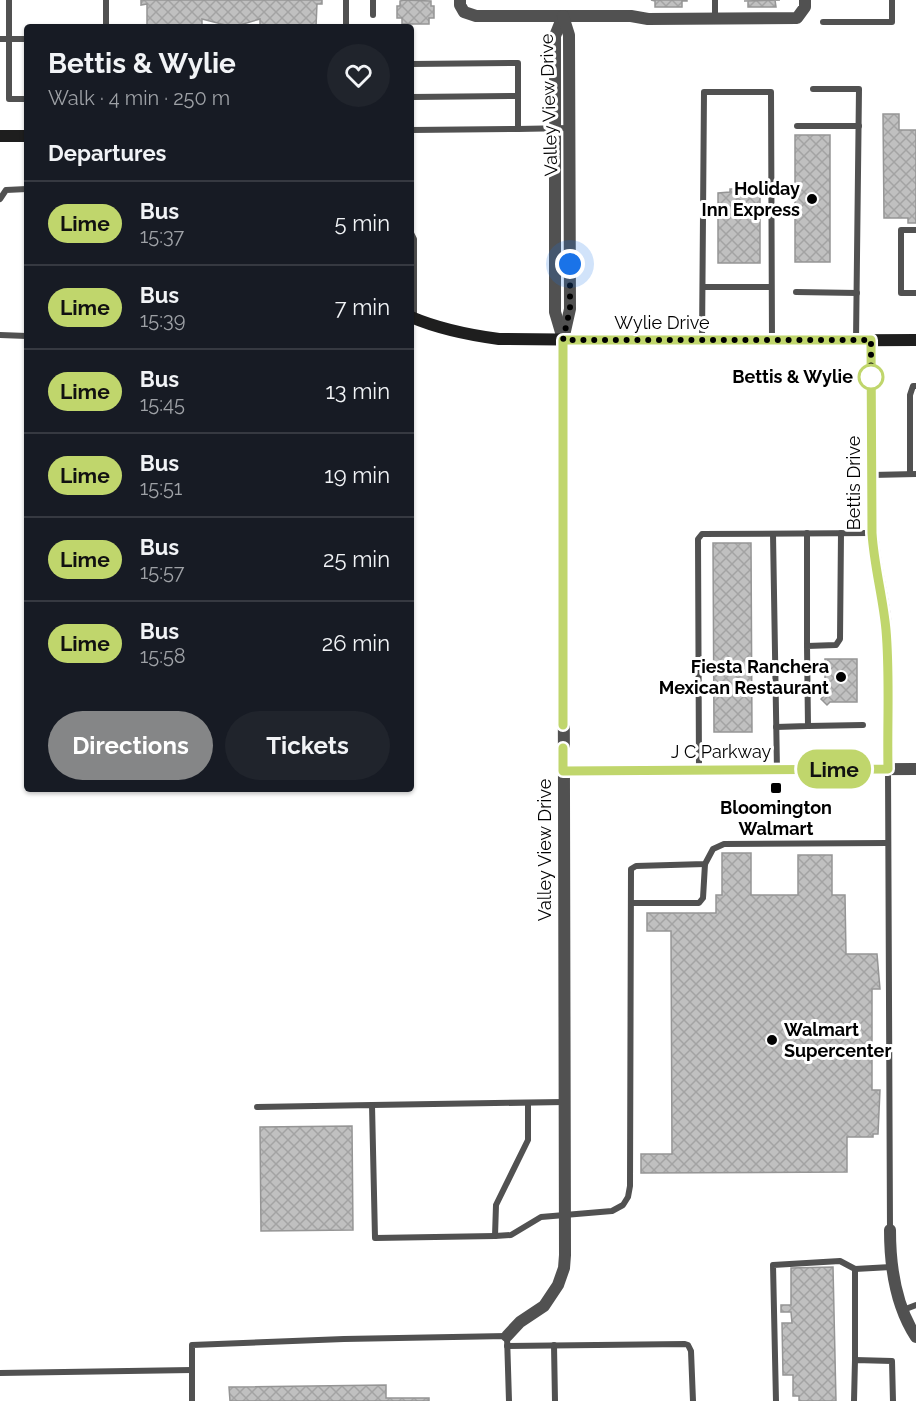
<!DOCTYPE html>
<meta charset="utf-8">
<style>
body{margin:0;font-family:Raleway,sans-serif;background:#20242c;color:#f1f3f6;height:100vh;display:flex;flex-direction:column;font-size:22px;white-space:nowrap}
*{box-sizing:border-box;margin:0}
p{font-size:20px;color:#9ea1a6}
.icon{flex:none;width:33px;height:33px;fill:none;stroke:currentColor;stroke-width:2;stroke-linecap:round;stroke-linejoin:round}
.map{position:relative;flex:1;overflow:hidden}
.drawer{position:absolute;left:24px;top:24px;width:390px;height:768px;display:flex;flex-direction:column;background:#171b24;border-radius:6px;box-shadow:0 2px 4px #0004}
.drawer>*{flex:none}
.badge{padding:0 12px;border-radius:20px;font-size:21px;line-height:39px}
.you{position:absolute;width:30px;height:30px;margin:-15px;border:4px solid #fff;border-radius:50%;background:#1a73e8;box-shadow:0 0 0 9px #1a73e833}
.map>.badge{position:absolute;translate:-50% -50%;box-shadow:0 0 0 3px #fff}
h2{padding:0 24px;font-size:22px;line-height:54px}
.round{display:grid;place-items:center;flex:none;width:63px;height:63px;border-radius:32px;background:#20242c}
.head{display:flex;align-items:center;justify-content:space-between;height:102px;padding:0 24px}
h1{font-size:28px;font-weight:700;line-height:45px}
.action{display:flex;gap:12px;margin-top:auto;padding:12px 24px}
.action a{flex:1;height:69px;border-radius:36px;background:#858687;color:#fff;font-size:24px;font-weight:700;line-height:69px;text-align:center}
.action a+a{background:#20242c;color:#f1f3f6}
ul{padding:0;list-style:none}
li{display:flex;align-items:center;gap:18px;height:84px;padding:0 24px;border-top:2px solid #363941}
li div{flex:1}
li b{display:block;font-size:22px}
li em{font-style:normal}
li .badge{min-width:66px;font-weight:700;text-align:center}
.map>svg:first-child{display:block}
</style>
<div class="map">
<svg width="916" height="1401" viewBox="0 0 916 1401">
<defs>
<pattern id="building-cross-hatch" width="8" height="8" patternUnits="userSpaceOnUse" patternTransform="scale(1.5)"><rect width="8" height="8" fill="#c0c0c0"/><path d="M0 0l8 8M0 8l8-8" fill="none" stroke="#a3a3a3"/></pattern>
</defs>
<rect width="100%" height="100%" fill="#fff"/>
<!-- building -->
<g fill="url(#building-cross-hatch)" stroke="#959595" stroke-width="1.5">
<polygon points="141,0 322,0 322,4 317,4 316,27 260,27 260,19 233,27 202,19 202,27 147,27 147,4 141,5"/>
<polygon points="404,0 431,1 431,6 434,6 434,18 429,18 429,24 402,24 402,18 397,18 397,6 400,6 400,1"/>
<polygon points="651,0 687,0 687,1 682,1 682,7 655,7 655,1"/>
<polygon points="775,0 776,7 748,7 748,1 744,1 780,0"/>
<polygon points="883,114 899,114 899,130 916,130 916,223 908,223 908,218 884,218"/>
<rect x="795" y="135" width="35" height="127"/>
<polygon points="730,189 734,189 734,192 760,192 760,263 718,263 718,193 730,192"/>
<polygon points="713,543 751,543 752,732 714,732"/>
<polygon points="825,659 857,659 857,702 830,702 827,705 821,699 825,695"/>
<polygon points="722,853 751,853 751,895 798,895 798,855 832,855 832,895 845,895 846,954 877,954 880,989 872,989 872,1090 880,1090 878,1134 873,1134 873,1137 847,1137 847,1172 641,1173 641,1154 672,1154 671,931 647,931 647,913 716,913 716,895 722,895"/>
<polygon points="352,1126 353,1230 261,1231 260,1127"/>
<polygon points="833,1267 836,1401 799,1401 799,1396 793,1396 793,1375 783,1375 782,1323 792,1323 791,1312 781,1312 781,1305 791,1305 791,1268"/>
<polygon points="386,1385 386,1398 429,1398 429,1401 230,1401 229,1387"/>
</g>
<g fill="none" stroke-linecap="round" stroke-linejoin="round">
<!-- service -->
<g stroke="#515151" stroke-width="6">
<polyline points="9,0 9,39 27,39"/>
<polyline points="106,0 106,27"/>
<polyline points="346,0 346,27"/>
<polyline points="373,0 373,15"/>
<polyline points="715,0 715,19"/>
<polyline points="823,22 892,22 892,0"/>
<polyline points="0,39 9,39 9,99 27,99"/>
<polyline points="411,64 518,63 518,129 411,130"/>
<polyline points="813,89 859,89 856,340"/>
<polyline points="411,97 518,96"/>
<polyline points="797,126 859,126"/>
<polyline points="518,129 569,128"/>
<polyline points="0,199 6,190 27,189"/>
<polyline points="916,230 901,230 901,293 916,293"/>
<polyline points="411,233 414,239 414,318"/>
<polyline points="703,287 771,287"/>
<polyline points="796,292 857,293"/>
<polyline points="0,335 27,336"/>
<polyline points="702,341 704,92 771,92 772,341"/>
<polyline points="910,474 910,395 913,386 916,386"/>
<polyline points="872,475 916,474"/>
<polyline points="807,533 807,646"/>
<polyline points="773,534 777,770"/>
<polyline points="808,726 863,725"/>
<polyline points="776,727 808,726 807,646 836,645 840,639 841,533"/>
<polyline points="888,769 890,1230"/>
<polyline points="699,770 698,539 702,534 872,533"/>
<polyline points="631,903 699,903 703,898 705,864"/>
<polyline points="528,1103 528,1140 496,1205 495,1236 511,1235 541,1217 612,1211 623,1205 628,1197 630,1186 631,869 636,866 705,864 713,849 724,844 888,843"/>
<polyline points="372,1105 564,1102"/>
<polyline points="257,1107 372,1105 375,1238 495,1236"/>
<polyline points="855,1269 891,1267"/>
<polyline points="903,1310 916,1305"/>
<polyline points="554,1345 555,1401"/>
<polyline points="507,1346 685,1344 688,1345 691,1351 693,1401"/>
<polyline points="0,1373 192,1370"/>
<polyline points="192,1401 192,1345 344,1339 507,1336 509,1401"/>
<polyline points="776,1401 773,1265 840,1261 855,1269 855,1360"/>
<polyline points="854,1401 855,1360 892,1361 893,1401"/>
</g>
<!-- minor -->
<g stroke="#515151" stroke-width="12">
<polyline points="460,0 460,5 464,12 476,16 631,16 648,19 797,18 805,7 805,0"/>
<polyline points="563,339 555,312 555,36 563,16"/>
<path d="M871,340L872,527C873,558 881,587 885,617C890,667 887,719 888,769"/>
<path d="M890,1230C890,1267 895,1305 916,1337"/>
<polyline points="507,1336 520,1322 544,1306 558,1285 564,1268 565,1255 563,340 570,309 569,35 563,16"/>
</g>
<!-- tertiary -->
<polyline stroke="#515151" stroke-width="12" points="563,771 916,769"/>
<!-- secondary -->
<g stroke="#1e1e1e" stroke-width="12">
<polyline points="0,136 27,136"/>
<path d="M411,317C439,329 469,335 499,339L719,341L916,340"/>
</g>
</g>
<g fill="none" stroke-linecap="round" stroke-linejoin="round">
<!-- line casing -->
<g stroke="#fff" stroke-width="14">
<path id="line" d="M563,725V340H871L872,533C874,566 883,597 886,630C890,676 887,723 888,769L563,771V748"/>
</g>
<!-- line -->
<use href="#line" stroke="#c0d66c" stroke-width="9"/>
<!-- walk -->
<polyline stroke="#000" stroke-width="6" stroke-dasharray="0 10.8" points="570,264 570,309 563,340 871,340 871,382 871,377"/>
</g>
<!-- markers -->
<g fill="#000" stroke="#fff" stroke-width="2">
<circle cx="812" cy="199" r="6"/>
<circle cx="841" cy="677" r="6"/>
<rect x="770" y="782" width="12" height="12" rx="3"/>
<circle cx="772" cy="1040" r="6"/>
</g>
<circle fill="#fff" stroke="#c0d66c" stroke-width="3" cx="871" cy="377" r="12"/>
<g text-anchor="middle" stroke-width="6" stroke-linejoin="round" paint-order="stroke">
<!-- street labels -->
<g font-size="18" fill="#000" stroke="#fff">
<text transform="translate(549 105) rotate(-92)" y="6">Valley View Drive</text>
<text x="662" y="329">Wylie Drive</text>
<text transform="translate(854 483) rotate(-90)" y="6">Bettis Drive</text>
<text x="721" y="758">J C Parkway</text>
<text transform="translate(545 850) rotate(-90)" y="6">Valley View Drive</text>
</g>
<!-- poi labels -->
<g font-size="18" font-weight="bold" fill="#000" stroke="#fff" text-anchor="end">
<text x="800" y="195">Holiday<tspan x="800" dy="21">Inn Express</tspan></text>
<text x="829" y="673">Fiesta Ranchera<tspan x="829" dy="21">Mexican Restaurant</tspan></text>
<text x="776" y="814" text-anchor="middle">Bloomington<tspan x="776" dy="21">Walmart</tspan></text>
<text x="784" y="1036" text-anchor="start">Walmart<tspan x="784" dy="21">Supercenter</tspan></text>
</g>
<!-- stop labels -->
<g font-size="18" font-weight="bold" fill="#000" stroke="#fff" text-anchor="end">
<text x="853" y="383">Bettis &amp; Wylie</text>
</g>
</g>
</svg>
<div class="you" style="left:570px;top:264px"></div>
<b class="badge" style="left:834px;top:769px;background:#c0d66c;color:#111">Lime</b>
<section class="drawer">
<div class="head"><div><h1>Bettis &amp; Wylie</h1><p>Walk · 4 min · 250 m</p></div><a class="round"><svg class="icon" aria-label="heart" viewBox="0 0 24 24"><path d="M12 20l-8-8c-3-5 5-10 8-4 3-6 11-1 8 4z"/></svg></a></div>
<h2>Departures</h2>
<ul>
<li><span class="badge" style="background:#c0d66c;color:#111">Lime</span><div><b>Bus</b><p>15:37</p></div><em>5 min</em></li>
<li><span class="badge" style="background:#c0d66c;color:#111">Lime</span><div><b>Bus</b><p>15:39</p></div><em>7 min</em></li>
<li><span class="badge" style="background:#c0d66c;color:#111">Lime</span><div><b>Bus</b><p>15:45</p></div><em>13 min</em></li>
<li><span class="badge" style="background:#c0d66c;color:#111">Lime</span><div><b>Bus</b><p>15:51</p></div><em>19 min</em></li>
<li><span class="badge" style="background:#c0d66c;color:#111">Lime</span><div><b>Bus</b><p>15:57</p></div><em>25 min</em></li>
<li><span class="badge" style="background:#c0d66c;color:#111">Lime</span><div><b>Bus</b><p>15:58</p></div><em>26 min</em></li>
</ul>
<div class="action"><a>Directions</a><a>Tickets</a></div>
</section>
</div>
